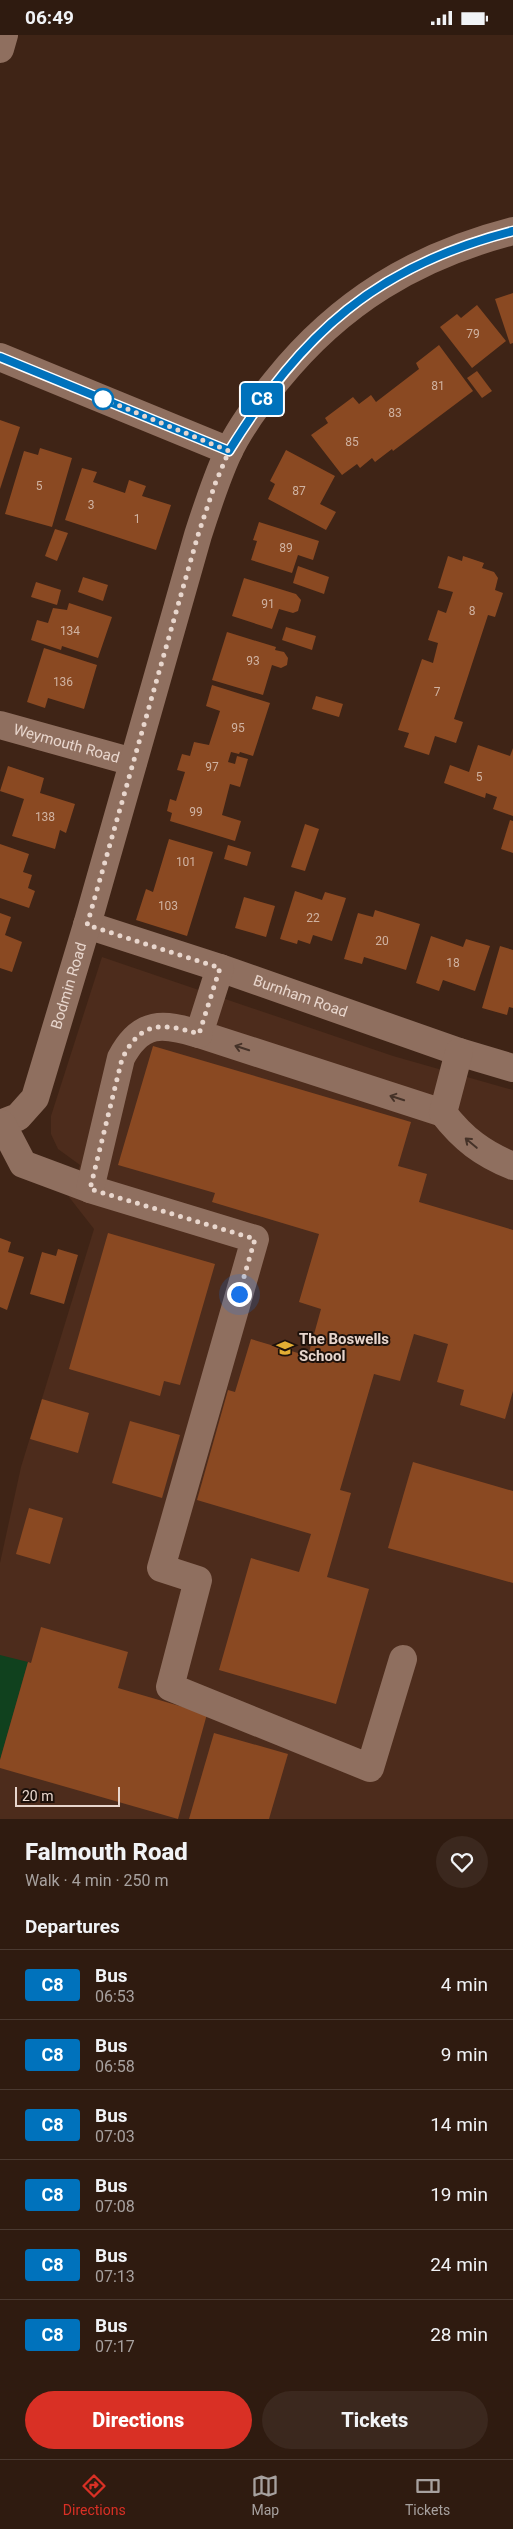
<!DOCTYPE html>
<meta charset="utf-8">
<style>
body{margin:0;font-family:Roboto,sans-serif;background:#3b281e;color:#f1f3f6;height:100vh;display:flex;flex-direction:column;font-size:19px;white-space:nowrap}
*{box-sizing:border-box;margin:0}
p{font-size:16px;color:#a7a19f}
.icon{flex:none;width:28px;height:28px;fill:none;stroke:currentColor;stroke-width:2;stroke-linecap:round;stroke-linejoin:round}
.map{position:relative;height:1784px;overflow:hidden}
.sheet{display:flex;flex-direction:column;background:#2f1b10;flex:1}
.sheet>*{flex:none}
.badge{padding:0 10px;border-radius:4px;font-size:18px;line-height:32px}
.scale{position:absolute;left:15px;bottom:12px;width:105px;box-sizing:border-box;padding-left:5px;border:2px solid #e8d6cd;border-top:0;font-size:14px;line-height:18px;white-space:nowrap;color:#e8d6cd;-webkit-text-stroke:4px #1d110b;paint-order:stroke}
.you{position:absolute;width:25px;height:25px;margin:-12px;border:4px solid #fff;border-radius:50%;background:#1a73e8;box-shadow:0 0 0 8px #1a73e833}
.map>.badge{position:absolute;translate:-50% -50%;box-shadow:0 0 0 2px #fff}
h2{padding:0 25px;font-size:19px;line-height:45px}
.round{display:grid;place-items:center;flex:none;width:52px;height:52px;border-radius:26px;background:#3b281e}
.overview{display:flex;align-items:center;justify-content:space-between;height:85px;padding:0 25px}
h1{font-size:24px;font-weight:800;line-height:38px}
.action{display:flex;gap:10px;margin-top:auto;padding:10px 25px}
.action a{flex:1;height:58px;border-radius:30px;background:#d93025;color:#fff;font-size:20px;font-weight:800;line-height:58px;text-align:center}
.action a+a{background:#3b281e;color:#f1f3f6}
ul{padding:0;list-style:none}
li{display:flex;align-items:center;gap:15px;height:70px;padding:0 25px;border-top:1px solid #4a3930}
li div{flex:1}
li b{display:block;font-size:19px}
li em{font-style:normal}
li .badge{min-width:55px;font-weight:700;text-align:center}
.status{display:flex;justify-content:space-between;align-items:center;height:35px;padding:0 25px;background:#2f1b10;direction:ltr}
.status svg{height:14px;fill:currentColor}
.dock{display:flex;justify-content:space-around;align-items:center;height:70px;border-top:1px solid #4a3930;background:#2f1b10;font-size:14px;color:#a7a19f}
.dock a{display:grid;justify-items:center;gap:2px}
.dock .active{color:#d93025}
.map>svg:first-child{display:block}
</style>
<div class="status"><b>06:49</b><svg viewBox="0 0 49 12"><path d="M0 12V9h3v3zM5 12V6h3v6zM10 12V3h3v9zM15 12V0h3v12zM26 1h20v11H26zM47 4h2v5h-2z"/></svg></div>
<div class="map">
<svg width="513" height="1784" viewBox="0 0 513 1784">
<rect width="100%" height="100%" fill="#3f2416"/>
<!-- built -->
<polygon fill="#4d2c1c" points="102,922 393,1021 513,1055 513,1784 0,1784 0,1528 21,1432 94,1194 69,1162 80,1130 58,1114 51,1099 51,1081"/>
<!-- green -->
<polygon fill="#10411e" points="0,1620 28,1627 0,1725"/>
<!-- building -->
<g fill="#8a4922">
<polygon points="513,258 513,308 510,309 495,264"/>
<polygon points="477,270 506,306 472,333 440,292 457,279 461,283"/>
<polygon points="439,310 473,356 393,416 392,414 375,427 372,423 360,433 357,429 342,440 311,400 328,388 325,383 353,362 359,369 371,360 376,367 419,334 416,328"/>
<polygon points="477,336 492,356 482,363 467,343"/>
<polygon points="0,385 20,392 0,454"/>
<polygon points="40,413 72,423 52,492 5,479 24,416 38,420"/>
<polygon points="286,415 335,441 320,469 336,477 326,495 268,464 275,449 270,446"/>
<polygon points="82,433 97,437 93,447 125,458 129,445 146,451 142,461 171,470 156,515 65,485"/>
<polygon points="259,487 319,506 313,525 298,520 292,538 251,525 257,506 253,505"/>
<polygon points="55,494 68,498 57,526 45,521"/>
<polygon points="448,521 462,526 463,521 484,528 482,533 494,537 498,543 495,555 503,558 495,582 488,580 454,684 463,687 456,708 435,701 429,720 404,712 409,698 398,695 422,624 433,628 438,608 428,605 438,575 446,578 453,557 438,553"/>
<polygon points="298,531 329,542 324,559 293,548"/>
<polygon points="83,542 108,550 103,566 78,557"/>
<polygon points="244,543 296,559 301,565 298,576 293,578 279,574 272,594 232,581"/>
<polygon points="36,547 61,555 57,570 31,562"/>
<polygon points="69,568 112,582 98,623 62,611 61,615 31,605 37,585 48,588 53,573 67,575"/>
<polygon points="286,592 316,601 312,615 282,605"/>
<polygon points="227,597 276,612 275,615 284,617 288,623 287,630 281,633 272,630 263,660 212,645"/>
<polygon points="44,613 97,630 84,674 48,663 45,673 27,667"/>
<polygon points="212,650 270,668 253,721 240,717 239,719 231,717 228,727 235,729 237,721 248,724 240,752 230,749 222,780 241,786 235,806 170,786 172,778 167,776 170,764 176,766 185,737 177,735 182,719 190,721 194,707 209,710 220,676 206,671"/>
<polygon points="316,661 343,669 339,682 312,674"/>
<polygon points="478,710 510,721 513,713 513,781 493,774 497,762 486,758 485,763 444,748 450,730 469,737"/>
<polygon points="8,731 44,743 40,758 75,769 66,798 60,795 55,814 12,801 24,764 0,756"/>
<polygon points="510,785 513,786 513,818 501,814"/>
<polygon points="305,789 319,794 305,836 291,832"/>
<polygon points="169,804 213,817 187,901 136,885 146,854 153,857"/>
<polygon points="0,809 29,819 23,837 32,840 28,853 35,856 29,873 0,863"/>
<polygon points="228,810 251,817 247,831 224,824"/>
<polygon points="295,856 322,865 325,857 346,863 332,906 313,900 310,909 298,905 297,909 280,904"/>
<polygon points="244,862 275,871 266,902 235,893"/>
<polygon points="375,875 420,889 406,935 364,922 362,929 344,924 358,878 373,882"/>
<polygon points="0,878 11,882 5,900 22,907 12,937 0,933"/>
<polygon points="431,901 463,912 466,904 490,911 475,956 443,945 439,956 416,948"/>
<polygon points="500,911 513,915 513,973 509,972 507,980 482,973"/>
<polygon points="153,1011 411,1087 398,1131 427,1139 419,1167 513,1195 513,1356 505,1384 460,1370 464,1355 437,1347 448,1309 414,1299 400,1346 374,1339 340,1455 351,1458 327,1542 369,1554 336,1669 219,1635 251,1523 299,1537 311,1499 197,1465 228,1355 235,1357 251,1304 308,1321 321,1274 299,1267 319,1199 212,1167 215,1158 118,1130"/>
<polygon points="108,1198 215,1229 180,1350 164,1346 160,1361 69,1334"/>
<polygon points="0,1203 11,1207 8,1217 24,1222 7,1275 0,1272"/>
<polygon points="58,1214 78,1220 64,1269 30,1259 42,1217 56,1221"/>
<polygon points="42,1364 89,1378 78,1418 30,1404"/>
<polygon points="130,1386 180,1400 162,1463 112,1448"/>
<polygon points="413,1427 513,1456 513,1548 388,1513"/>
<polygon points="29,1473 63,1483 50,1529 16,1519"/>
<polygon points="41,1592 128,1617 118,1653 207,1679 178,1784 0,1733 0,1725 28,1627 31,1628"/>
<polygon points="214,1698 288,1719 269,1784 189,1784"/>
</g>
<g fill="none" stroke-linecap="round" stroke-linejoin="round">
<!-- minor -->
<g stroke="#8f6f5f" stroke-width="28">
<polyline points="0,14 4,0"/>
<polyline points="0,322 229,416"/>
<path id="s1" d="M0,690L133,727"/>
<path id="s2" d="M87,890L220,933L459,1017L513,1033"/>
<polyline points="220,933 199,999 443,1078"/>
<path d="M459,1017L443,1078C463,1104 483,1119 513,1131"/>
<path id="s3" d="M0,1089L18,1082L35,1063L87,890L198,500C207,472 216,444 228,418C240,392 259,367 277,345C340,267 416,221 513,196"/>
<polyline points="2,1089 23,1129 90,1154 255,1204 161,1533 198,1545 170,1652 370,1733 403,1624"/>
<path d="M90,1154L121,1023C141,985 163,988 199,999"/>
</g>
</g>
<!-- one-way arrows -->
<defs><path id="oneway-shaft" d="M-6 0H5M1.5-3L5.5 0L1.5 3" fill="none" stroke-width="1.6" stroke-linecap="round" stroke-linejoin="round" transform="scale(1.25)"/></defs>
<g stroke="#453228">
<use href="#oneway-shaft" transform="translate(242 1013) rotate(-162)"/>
<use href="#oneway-shaft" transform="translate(397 1063) rotate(-162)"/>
<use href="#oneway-shaft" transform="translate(471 1108) rotate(-140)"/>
</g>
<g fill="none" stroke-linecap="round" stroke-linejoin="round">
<!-- line casing -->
<g stroke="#fff" stroke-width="11">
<path id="line" d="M0,322L229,416C302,298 376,231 513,196"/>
</g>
<!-- line -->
<use href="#line" stroke="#0072bc" stroke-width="8"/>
<!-- walk -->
<path stroke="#e8d6cd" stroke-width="5" stroke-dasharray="0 9" d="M103,364L229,416L215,449L198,500L87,890L220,933L199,999C163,988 141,985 122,1024L90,1154L255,1204L239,1259"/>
</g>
<!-- icons -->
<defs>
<g id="school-bare" transform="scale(1.35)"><path d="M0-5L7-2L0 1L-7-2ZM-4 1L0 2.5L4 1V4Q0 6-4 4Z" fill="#e3ae34" stroke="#1d110b" stroke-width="2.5" paint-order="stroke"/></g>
</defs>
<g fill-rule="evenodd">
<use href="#school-bare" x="285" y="1313"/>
</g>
<!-- markers -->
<circle fill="#fff" stroke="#0072bc" stroke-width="2.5" cx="103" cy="364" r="10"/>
<g text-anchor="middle" stroke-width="4" stroke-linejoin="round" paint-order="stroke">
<!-- number labels -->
<g font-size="12" fill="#d0b3a2">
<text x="473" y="303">79</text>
<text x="438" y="355">81</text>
<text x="395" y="382">83</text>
<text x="352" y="411">85</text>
<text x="39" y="455">5</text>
<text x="299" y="460">87</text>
<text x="91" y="474">3</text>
<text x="137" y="488">1</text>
<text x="286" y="517">89</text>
<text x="268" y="573">91</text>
<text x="472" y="580">8</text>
<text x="70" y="600">134</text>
<text x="253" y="630">93</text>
<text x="63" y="651">136</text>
<text x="437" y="661">7</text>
<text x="238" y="697">95</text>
<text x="212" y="736">97</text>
<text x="479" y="746">5</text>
<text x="196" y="781">99</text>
<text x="45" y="786">138</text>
<text x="186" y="831">101</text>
<text x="168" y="875">103</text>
<text x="313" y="887">22</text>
<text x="382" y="910">20</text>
<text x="453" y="932">18</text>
</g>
<!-- street labels -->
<g font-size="15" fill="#e8d6cd" stroke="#1d110b">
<text dy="5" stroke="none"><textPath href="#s1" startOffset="69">Weymouth Road</textPath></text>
<text dy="5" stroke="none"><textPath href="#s3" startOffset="162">Bodmin Road</textPath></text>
<text dy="5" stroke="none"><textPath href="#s2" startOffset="225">Burnham Road</textPath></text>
</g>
<!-- poi labels -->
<g font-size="15" font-weight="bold" fill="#e8d6cd" stroke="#1d110b" text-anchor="start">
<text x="299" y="1309">The Boswells<tspan x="299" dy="17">School</tspan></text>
</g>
</g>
</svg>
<div class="scale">20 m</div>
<div class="you" style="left:239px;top:1259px"></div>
<b class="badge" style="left:262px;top:364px;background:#0072bc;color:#fff">C8</b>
</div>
<section class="sheet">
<div class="overview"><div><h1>Falmouth Road</h1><p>Walk · 4 min · 250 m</p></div><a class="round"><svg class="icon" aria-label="heart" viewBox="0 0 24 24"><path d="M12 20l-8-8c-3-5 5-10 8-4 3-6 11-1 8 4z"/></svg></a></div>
<h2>Departures</h2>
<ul>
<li><span class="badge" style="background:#0072bc;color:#fff">C8</span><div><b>Bus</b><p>06:53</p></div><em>4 min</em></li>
<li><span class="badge" style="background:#0072bc;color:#fff">C8</span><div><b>Bus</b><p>06:58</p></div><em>9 min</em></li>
<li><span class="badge" style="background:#0072bc;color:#fff">C8</span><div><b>Bus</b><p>07:03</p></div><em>14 min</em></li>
<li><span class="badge" style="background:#0072bc;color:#fff">C8</span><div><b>Bus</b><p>07:08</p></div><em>19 min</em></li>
<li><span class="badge" style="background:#0072bc;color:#fff">C8</span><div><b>Bus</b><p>07:13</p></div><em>24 min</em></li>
<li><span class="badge" style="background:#0072bc;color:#fff">C8</span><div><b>Bus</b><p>07:17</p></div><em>28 min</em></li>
</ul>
<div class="action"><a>Directions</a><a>Tickets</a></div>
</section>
<nav class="dock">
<a class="active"><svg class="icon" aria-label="directions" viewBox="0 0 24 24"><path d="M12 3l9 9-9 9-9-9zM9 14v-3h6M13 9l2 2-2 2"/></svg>Directions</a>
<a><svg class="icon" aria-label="map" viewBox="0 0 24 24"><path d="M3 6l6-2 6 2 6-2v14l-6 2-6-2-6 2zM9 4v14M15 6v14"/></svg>Map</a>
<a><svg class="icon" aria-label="tickets" viewBox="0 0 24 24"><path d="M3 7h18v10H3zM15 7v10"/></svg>Tickets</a>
</nav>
